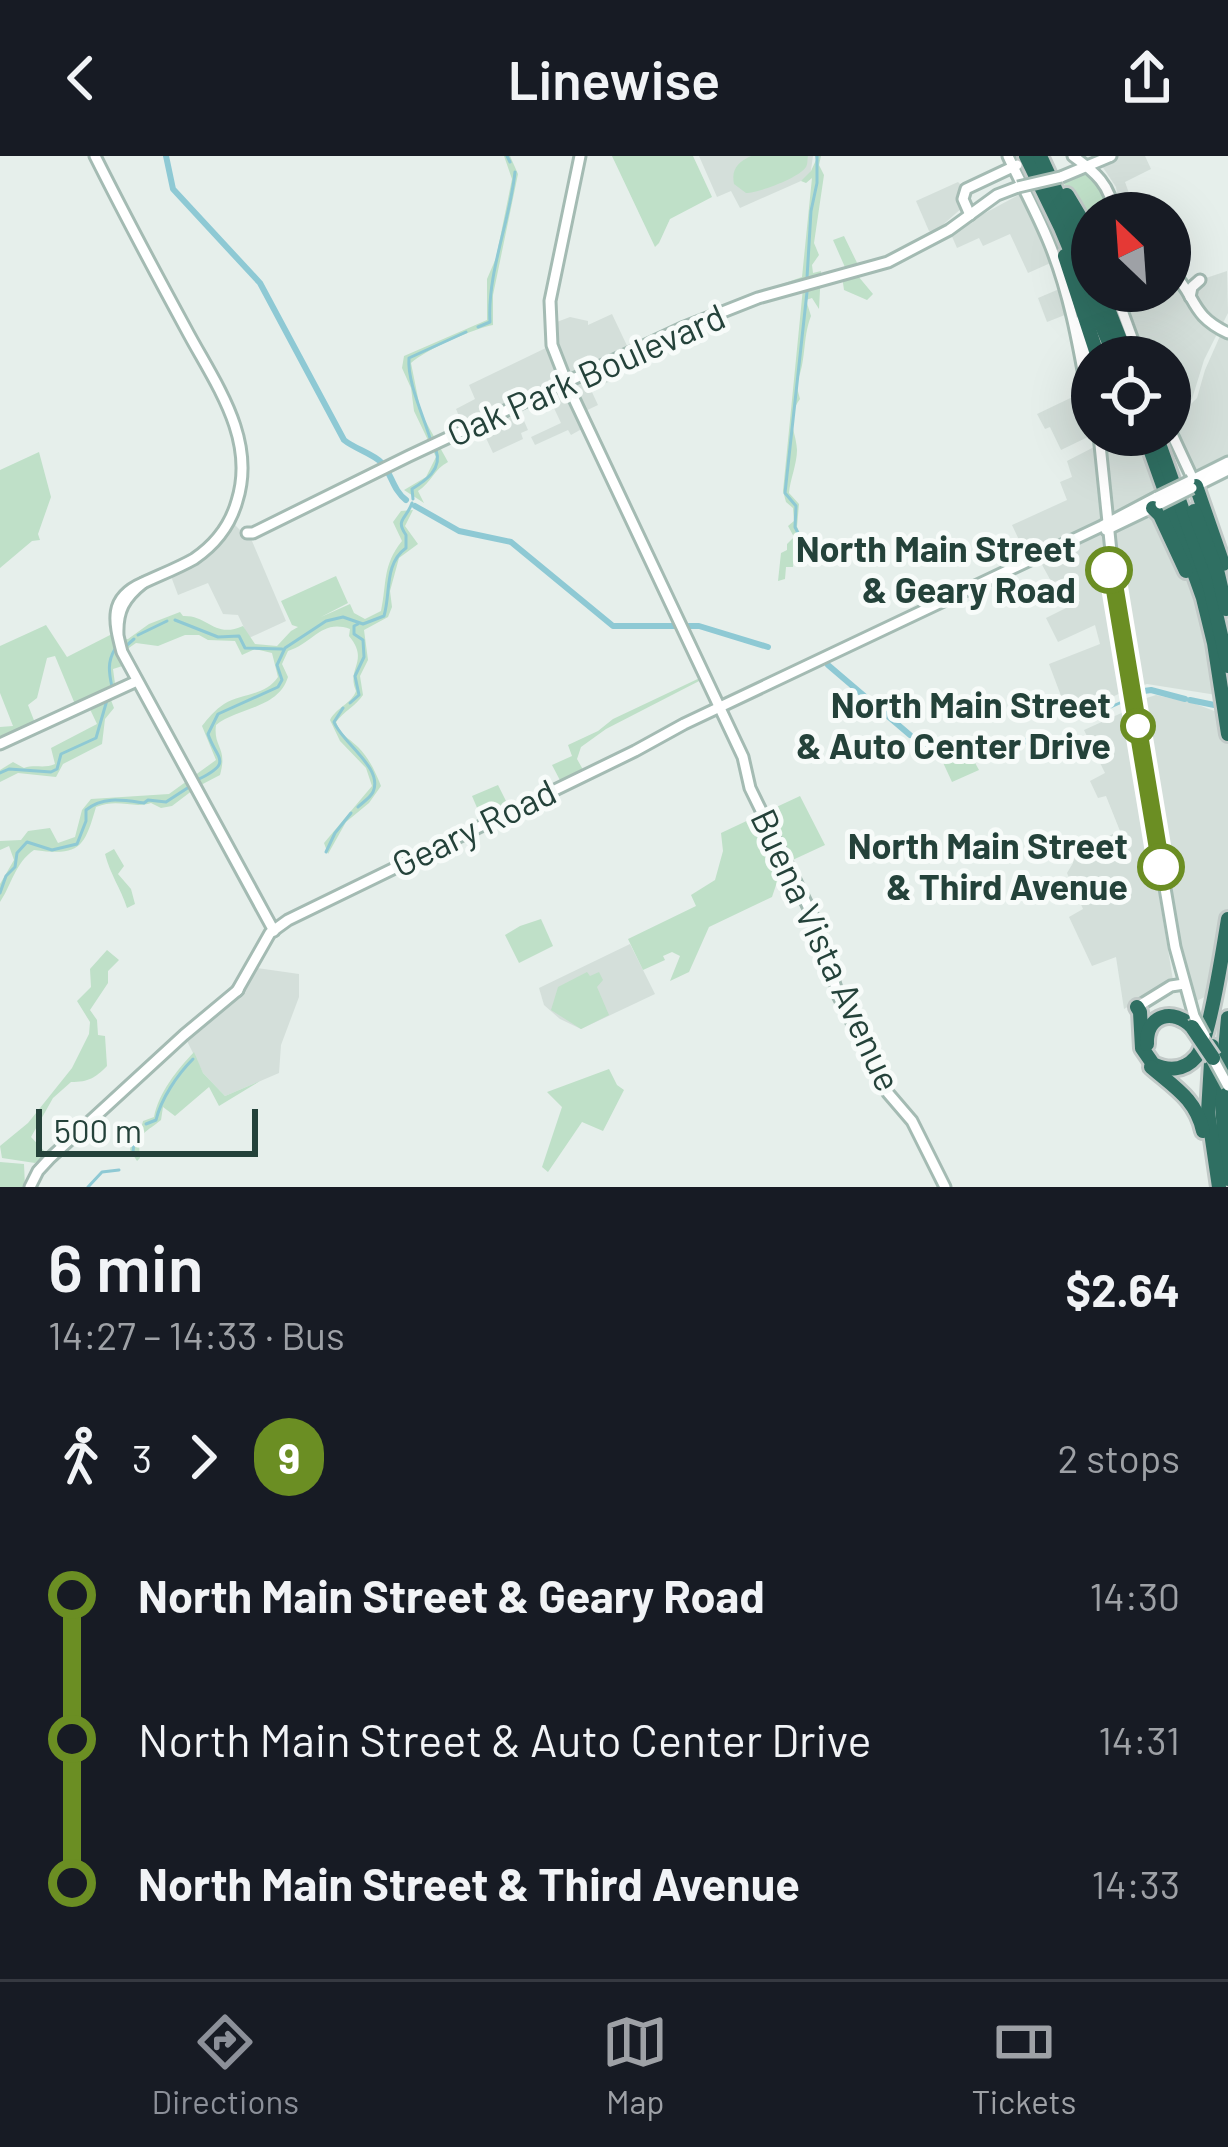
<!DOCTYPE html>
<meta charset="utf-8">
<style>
body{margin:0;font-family:Barlow,sans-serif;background:#242831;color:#f1f3f6;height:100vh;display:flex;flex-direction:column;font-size:45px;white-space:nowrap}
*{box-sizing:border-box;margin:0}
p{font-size:39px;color:#9ea1a6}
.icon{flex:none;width:66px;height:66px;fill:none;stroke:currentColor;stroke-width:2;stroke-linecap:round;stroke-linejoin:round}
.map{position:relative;height:1031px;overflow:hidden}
.panel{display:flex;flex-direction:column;background:#171b24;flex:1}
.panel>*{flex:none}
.badge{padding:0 24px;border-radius:39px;font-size:42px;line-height:78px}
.needle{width:78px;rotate:335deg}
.tools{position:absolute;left:1071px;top:36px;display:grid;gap:24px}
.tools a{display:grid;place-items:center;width:120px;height:120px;border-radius:50%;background:#171b24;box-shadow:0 12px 48px #0002;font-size:60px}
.scale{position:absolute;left:36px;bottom:30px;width:222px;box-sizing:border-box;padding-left:12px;border:6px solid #24423a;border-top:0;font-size:33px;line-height:42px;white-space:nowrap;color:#24423a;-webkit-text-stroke:9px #f7fbf9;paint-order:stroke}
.map>.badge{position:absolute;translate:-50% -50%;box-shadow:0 0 0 6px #fff}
.legs{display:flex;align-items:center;gap:18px;height:132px;padding:0 48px;font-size:39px}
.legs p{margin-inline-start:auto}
.summary{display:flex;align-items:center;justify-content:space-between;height:204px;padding:0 48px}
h1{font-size:66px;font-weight:600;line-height:90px}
ul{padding:0 48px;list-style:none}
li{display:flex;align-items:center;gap:42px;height:144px;font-size:45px}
li i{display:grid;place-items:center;width:18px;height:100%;margin:0 15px;background:currentColor}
li i::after{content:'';width:30px;height:30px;margin:-15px;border:9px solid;border-radius:50%;background:#171b24}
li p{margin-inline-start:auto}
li:first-child i{background:linear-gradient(#0000 50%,currentColor 0)}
li:last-child i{background:linear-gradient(currentColor 50%,#0000 0)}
header{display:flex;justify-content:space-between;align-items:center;height:156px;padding:0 48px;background:#171b24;font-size:54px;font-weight:600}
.dock{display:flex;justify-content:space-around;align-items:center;height:168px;border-top:3px solid #363941;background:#171b24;font-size:33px;color:#9ea1a6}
.dock a{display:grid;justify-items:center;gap:6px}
.dock .current{color:#8c9099}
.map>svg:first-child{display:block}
</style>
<header><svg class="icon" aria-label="back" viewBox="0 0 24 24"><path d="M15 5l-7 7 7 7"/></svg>Linewise<svg class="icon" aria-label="share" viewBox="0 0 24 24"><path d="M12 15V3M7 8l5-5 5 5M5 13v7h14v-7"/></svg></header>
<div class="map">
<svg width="1228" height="1031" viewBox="0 0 1228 1031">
<rect width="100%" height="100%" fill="#e6efeb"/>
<!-- built -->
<g fill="#d4dfda">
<polygon points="699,0 813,0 810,21 740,52 731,35 717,41"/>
<polygon points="1115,0 1145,0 1151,13 1125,26 1131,43 1140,44 1141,57 1121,57 1116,31 1102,10"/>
<polygon points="958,26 963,31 963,51 937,74 929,75 916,45"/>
<polygon points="1024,36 1055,105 1028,117 1010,78 983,90 979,82 957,92 950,76"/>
<polygon points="1227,115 1228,157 1220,173 1201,161 1192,131 1200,124"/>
<polygon points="1170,122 1181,135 1195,161 1217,178 1204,204 1192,243 1170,255 1170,201 1139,201 1115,135 1170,135"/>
<polygon points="1064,131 1070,157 1047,166 1038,142"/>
<polygon points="612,158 630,196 610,206 617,222 591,234 598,249 581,257 587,270 571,279 568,274 535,289 531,281 561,267 546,235 517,249 528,274 521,277 523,283 493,297 479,267 465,274 456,253 475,243 469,229 552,189 549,169 570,161 588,165 588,169"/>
<polygon points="1220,180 1228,184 1228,306 1198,316 1193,315 1170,274 1170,259 1190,249 1197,242 1205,214"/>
<polygon points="1083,236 1092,265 1092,279 1061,294 1050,271 1045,273 1037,258"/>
<polygon points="1099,279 1137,279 1158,335 1157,341 1118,358 1113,356 1107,341"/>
<polygon points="1096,290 1101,324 1102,370 1029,405 1012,369 1067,344 1060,326 1072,321 1067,305"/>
<polygon points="1153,352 1187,416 1195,442 1211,475 1223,540 1147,528 1138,531 1121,426 1115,420 1108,373"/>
<polygon points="231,365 243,377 249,378 286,465 249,482 238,459 223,458 208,427 178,439 169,415 191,404"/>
<polygon points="1103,376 1110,422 1107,428 1125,535 1069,561 1049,508 1100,488 1095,469 1058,486 1046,462 1080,445 1067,421 1052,427 1040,405"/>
<polygon points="1156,539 1193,547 1225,559 1228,578 1228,762 1211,838 1194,846 1186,819 1140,544"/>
<polygon points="1128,554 1173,824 1124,853 1116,801 1092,810 1069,761 1083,753 1067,717 1073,707 1071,696 1120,675 1106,640 1098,642 1090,625 1105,617 1084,574"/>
<polygon points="630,788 655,838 581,873 560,863 544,849 539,832"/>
<polygon points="257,812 299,818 299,841 281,889 279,917 225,940 203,917 184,879 244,831"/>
</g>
<!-- green -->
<g fill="#bfe0c8">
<path d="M504,0H510L518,18L493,139V169C475,172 425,194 411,207L421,257L448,306C434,313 431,327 418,335L424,347L404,334L426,321L436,301L414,255L411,232L402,212L404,200L487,164V123L496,102L512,23Z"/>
<polygon points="612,0 693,0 712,41 670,63 659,87 655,91"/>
<path d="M751,0H808C807,4 808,8 806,11C799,22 758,37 746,37L734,28C731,13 738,6 751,0Z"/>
<path d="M815,0H821L819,9L824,19L814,87L819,99L812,109L813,117L821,115L819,153L812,142L806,144L811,160C802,183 807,205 796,228L800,243C785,264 796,274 797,294C797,308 790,324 789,337L799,348L797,371L804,386L795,391L793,411H786L785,423L778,425L781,397L787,394V388L794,381L788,370L794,365L793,352L786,346L783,335L803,132L780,137L782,128L802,121L812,22L806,27L801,25L811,15L816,4Z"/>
<path d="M1087,16C1100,27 1107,40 1109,57H1092V78L1062,24Z"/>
<polygon points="844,80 861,115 858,120 873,138 867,144 844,134 842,120 848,118 833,84"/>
<polygon points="39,296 51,341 38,378 40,384 32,385 0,412 0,314"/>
<path d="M413,354L405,370L418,388L399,402L390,435L392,451L388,461L364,474L368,504L360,520L363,539C356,550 344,555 336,566C341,580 348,581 358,591C369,602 375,615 381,630L369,647L346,666L328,698L324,687L372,630L366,612L340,585L330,564C336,552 352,547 356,535C346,512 370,505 349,480L350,473C321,463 314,487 288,495L282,508L288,521C278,553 239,551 216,569C213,592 228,591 220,619L197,631L172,650L161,652L151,647C132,653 119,642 96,651C84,693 79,700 34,694C15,707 12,728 0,746V728L14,704L9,690L0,694V685L21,684L28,675L50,672L58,687L75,681L82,654L91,643L169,638L216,604L202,570C208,562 215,554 224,548C243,537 265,540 278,521L272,497L255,493L242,499L235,485L208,484L199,479H185L158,490L136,487L123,496L129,508L113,513L116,535L109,539L114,552L105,563L102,588L63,608L56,621L18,617L0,626V614L13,606L24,612C35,608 44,613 55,608L51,592L97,568L88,549L77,553L55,500L47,502L37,542L28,549L37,572L0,588V571L13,570L0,537V490L46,469L67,501L112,478L118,479L119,484L128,483L149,468L180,456L183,460C209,459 214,483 243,470L255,488L277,490L291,475L298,471L292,469L281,445L336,420L348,447L321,461L350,448L354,457L365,463L381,455C387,427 382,410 402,385L393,366L401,355Z"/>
<polygon points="704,520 705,522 606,573 581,591 577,603 586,619 563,630 552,609 572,600 568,589 598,575 613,563"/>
<polygon points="969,596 979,614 952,626 940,600"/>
<polygon points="498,629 511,655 484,668 472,640"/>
<polygon points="800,640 825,689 784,708 790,723 776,729 772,741 709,771 689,816 670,825 680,800 672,796 663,800 665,804 643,814 628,783 696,750 691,739 715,724 723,695 721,677"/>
<path d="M114,693L124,710L118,718L131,733L135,748L127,752C121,733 110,718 105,698Z"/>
<polygon points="541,763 553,790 519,807 505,779 520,770"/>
<path d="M107,794L119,804L108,815V827L90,854L97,864L98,879L105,880L107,910C95,922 89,926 71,926L53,942L31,981L47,998L35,1007L2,1002L0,990L28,967L72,912L89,878L90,866L77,845L91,831L90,813Z"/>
<polygon points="587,816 590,820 599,816 603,824 597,831 609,859 581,873 551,854 558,831"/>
<path d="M194,896L203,917L225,940L260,925L219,950L209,931L175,960L163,951L161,964C144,978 137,976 140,1002L137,1005L130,994C132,977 141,976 143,965L154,961C159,936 177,914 194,896Z"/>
<polygon points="609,913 617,929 624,934 603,975 582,966 548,1016 542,1011 562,951 547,936"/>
<polygon points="0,1006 24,1008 25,1031 0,1031"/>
</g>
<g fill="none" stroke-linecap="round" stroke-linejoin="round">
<!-- stream -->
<g stroke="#8ec9d4" stroke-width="3">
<polyline points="507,0 510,6"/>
<polyline points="807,122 811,55 817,27 817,0"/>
<path d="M478,171L490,166C487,117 510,65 515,16"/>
<path d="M430,282C423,259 407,225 409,202L466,176"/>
<path d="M413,343L412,333C425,325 443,313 436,294"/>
<polyline points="800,381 795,371 796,350 785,337 807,136"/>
<polyline points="175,464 218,481 239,480 245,492 282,493"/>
<polyline points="138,479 167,465"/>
<polyline points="126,490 134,483"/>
<path d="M112,531C109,517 107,506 115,493"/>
<polyline points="350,547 359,539 355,520 364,501 363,484 354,478 354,470 358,468"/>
<path d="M343,552L334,566C342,587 384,612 373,636C370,642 363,646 358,651"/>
<polyline points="1088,561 1122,546"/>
<polyline points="0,617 9,613 51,616 57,613 61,598 96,582 107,544"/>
<path d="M199,623C234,606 216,603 208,578L218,558L278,531L282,524L277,509L285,492L326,465L343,461L363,468L384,460C391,436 384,408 406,392V379C395,363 406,364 412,347"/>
<polyline points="326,696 335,677 351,657"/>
<path d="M0,737L6,720L15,711L17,697L27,686L52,694L77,688L86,665V654C103,640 123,644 144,647L148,644L166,646L189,631"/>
<path d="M146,968L156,964C161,943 177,919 193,903"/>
<polyline points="133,997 134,983"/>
<polyline points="88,1031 102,1016 119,1014"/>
</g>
<!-- canal -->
<g stroke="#8ec9d4" stroke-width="6">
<path d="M166,0L173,33L260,127L344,284C355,293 372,297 382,307C392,319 393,334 406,344"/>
<polyline points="415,350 459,375 511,386 613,470 675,470"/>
<polyline points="689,470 699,470 768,491"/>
<polyline points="828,509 910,579"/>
<polyline points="1144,535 1151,534 1185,543"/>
<polyline points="1190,544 1224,551"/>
<polyline points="919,587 931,594 981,587 1035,585"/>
</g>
<!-- secondary casing -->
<g stroke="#a4bbb3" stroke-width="15">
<g id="secondary">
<path d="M95,0C124,58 155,116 186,173C214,226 257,282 237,345C230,370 216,388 194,403C178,412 160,419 143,427"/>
<polyline points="580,0 550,145 552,189 568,230 743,601 750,632 818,771 838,839 888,937 912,965 945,1031"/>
<path d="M1008,0C1021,28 1036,55 1048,84C1072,141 1081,204 1092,265"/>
<path d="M1073,0C1094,15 1112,30 1113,57"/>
<polyline points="1061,21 1111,0"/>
<polyline points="970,59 963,43 966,33 1017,9"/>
<path d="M1170,114C1198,140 1188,158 1228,177"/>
<polyline points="1115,135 1139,201"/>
<polyline points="1190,141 1192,131 1200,124"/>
<polyline points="1080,165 1089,213"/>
<polyline points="1170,274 1196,330"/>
<polyline points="1099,279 1116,444 1175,791 1194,860"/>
<polyline points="1190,325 1228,306"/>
<polyline points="1192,332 1228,314"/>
<polyline points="1106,374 1156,350"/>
<polyline points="247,377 253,377 409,300 682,172 758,142 888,106 949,74 997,39 1018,31"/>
<path d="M118,479C117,455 124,442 143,427C108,442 114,465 122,496L274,775"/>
<polyline points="0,588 137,525"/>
<polyline points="237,835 270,777 288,764 635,595 684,568 1102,370 1157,341"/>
<polyline points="1137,851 1171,830 1184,828"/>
<polyline points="30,1031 38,1015 50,1002 184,879 238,834"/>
</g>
</g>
<!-- highway casing -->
<g stroke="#c2cac8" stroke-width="20">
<g id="highway">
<polyline points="1026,0 1061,72 1115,201"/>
<polyline points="1040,0 1092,113"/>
<polyline points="1067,39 1092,81"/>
<polyline points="1065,100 1098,201"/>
<polyline points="1101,135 1127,201"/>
<polyline points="1145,279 1203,442 1214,487 1228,578"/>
<polyline points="1156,279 1210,431 1228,510"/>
<polyline points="1196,330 1223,408"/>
<polyline points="1153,352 1160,359 1186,415"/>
<polyline points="1194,355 1218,418 1226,453"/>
<path d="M1137,851L1140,856L1142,892L1153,908C1168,915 1184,915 1196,901C1209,887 1224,787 1228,763"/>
<polyline points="1228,862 1221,937 1228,1023"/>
<path d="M1147,888C1146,858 1174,852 1192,871"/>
<polyline points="1212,890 1208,956 1219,1031"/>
<path d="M1151,911C1174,931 1196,943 1203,975"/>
</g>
</g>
<!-- secondary -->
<use href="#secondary" stroke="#fff" stroke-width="9"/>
<!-- highway -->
<use href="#highway" stroke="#2f6f62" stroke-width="14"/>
<!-- secondary-bridge casing -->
<g stroke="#a4bbb3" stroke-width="15" stroke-linecap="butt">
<g id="secondary-bridge">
<polyline points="1018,31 1061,21"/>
<polyline points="1157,341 1190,325"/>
<polyline points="1160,348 1192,332"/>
<polyline points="1194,860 1205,880"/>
<polyline points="1210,897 1228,930"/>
</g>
</g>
<!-- highway-bridge casing -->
<g stroke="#c2cac8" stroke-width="20" stroke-linecap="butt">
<polyline id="highway-bridge" points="1192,871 1213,902"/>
</g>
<!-- secondary-bridge -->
<use href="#secondary-bridge" stroke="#fff" stroke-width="9"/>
<!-- highway-bridge -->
<use href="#highway-bridge" stroke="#2f6f62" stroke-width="14"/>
</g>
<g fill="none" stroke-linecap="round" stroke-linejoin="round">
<!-- line-1 casing -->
<g stroke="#fff" stroke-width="27">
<polyline id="line-1" points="1109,414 1114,428 1161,711"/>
</g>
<!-- line-1 -->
<use href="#line-1" stroke="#6b8e23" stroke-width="18"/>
</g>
<!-- markers -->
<g fill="#fff" stroke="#6b8e23" stroke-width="6">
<circle cx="1109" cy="414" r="21"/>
<circle cx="1138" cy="570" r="15"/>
<circle cx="1161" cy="711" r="21"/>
</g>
<g text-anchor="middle" stroke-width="10" stroke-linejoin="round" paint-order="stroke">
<!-- street labels -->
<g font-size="36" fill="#24423a" stroke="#f7fbf9">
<text transform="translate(586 219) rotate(-24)" y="13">Oak Park Boulevard</text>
<text transform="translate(474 672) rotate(-26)" y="13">Geary Road</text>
<text transform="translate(826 794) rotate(65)" y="13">Buena Vista Avenue</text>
</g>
<!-- stop labels -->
<g font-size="36" font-weight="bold" fill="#24423a" stroke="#f7fbf9" text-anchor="end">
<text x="1076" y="406">North Main Street<tspan x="1076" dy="41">&amp; Geary Road</tspan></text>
<text x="1111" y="562">North Main Street<tspan x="1111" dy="41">&amp; Auto Center Drive</tspan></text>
<text x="1128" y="703">North Main Street<tspan x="1128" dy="41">&amp; Third Avenue</tspan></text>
</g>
</g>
</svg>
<div class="tools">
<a><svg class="needle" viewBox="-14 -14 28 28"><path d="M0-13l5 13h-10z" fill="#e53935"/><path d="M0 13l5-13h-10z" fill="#9ea1a6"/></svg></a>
<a><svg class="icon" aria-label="locate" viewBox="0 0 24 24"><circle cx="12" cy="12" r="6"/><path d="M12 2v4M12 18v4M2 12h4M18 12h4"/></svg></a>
</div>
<div class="scale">500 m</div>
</div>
<section class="panel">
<div class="summary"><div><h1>6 min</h1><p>14:27 – 14:33 · Bus</p></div><b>$2.64</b></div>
<div class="legs"><svg class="icon" aria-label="walk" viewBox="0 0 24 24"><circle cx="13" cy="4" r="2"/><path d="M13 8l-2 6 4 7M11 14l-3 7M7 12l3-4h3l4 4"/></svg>3<svg class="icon" aria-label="forward" viewBox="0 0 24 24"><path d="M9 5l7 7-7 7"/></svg><b class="badge" style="background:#6b8e23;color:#fff">9</b><p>2 stops</p></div>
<ul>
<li><i style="color:#6b8e23"></i><b>North Main Street &amp; Geary Road</b><p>14:30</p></li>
<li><i style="color:#6b8e23"></i><span>North Main Street &amp; Auto Center Drive</span><p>14:31</p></li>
<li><i style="color:#6b8e23"></i><b>North Main Street &amp; Third Avenue</b><p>14:33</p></li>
</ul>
</section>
<nav class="dock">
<a class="current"><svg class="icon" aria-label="directions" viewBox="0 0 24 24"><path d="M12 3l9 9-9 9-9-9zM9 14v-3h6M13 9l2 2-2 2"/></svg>Directions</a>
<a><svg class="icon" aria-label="map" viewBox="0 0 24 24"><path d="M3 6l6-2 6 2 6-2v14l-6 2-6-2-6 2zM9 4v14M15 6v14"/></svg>Map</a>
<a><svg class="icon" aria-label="tickets" viewBox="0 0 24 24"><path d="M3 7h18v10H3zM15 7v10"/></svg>Tickets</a>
</nav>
